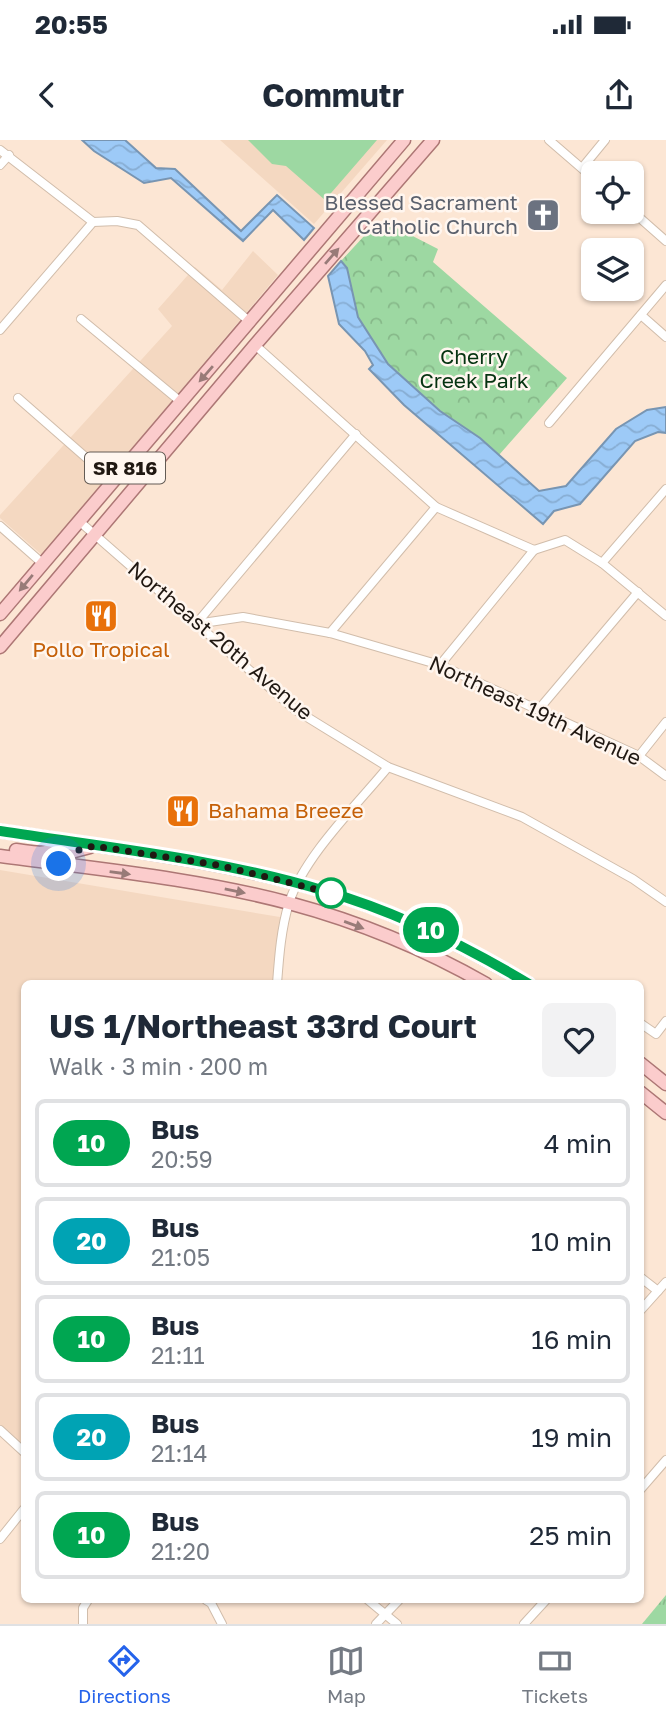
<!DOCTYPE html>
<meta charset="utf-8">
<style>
body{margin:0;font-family:"Golos Text",sans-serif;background:#f2f2f3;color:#1f2937;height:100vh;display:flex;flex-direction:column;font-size:26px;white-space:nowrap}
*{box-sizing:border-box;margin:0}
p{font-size:23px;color:#747a83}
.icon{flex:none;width:38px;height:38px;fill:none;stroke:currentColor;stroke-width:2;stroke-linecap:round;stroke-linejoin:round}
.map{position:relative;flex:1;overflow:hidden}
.details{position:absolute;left:21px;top:840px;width:623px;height:623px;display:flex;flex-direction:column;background:#fff;border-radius:10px;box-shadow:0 2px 5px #0004}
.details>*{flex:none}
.badge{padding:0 14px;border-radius:23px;font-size:24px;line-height:46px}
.buttons{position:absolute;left:581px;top:21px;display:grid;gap:14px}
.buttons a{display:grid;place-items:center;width:63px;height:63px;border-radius:10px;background:#fff;box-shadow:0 2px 5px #0004;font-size:35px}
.you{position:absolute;width:35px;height:35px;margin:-18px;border:5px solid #fff;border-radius:50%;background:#1a73e8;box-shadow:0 0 0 10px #1a73e833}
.map>.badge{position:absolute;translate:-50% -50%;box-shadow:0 0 0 4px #fff}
.round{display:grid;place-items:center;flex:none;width:74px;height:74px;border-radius:10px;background:#f2f2f3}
.summary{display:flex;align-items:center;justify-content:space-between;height:119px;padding:0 28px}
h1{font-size:33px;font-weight:700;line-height:52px}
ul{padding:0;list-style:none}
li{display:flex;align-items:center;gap:21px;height:88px;margin:0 14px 10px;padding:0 14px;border:4px solid #e0e1e3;border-radius:10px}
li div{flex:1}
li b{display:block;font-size:26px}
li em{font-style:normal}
li .badge{min-width:77px;font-weight:700;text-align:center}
.status{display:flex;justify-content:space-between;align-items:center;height:49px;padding:0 35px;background:#fff;direction:ltr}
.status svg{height:19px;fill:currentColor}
header{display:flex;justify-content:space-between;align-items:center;height:91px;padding:0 28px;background:#fff;font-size:32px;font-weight:700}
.dock{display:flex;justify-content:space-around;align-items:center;height:98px;border-top:2px solid #e0e1e3;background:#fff;font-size:19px;color:#747a83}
.dock a{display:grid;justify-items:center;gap:4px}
.dock .on{color:#2563eb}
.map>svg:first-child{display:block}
</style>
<div class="status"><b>20:55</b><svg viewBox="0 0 49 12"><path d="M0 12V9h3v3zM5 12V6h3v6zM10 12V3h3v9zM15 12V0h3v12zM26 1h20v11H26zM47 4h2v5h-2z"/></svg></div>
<header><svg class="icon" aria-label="back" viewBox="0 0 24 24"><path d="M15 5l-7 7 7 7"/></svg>Commutr<svg class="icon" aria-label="share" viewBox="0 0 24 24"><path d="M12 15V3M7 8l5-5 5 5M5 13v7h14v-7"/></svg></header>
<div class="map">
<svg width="666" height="1484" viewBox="0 0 666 1484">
<defs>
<pattern id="grass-tufts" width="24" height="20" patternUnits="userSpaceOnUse" patternTransform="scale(1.75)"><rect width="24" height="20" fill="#9dd8a2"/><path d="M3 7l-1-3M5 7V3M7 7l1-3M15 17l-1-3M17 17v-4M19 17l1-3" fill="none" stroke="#87b98a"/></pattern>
<pattern id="park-crowns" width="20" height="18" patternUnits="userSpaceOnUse" patternTransform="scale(1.75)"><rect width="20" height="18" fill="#9dd8a2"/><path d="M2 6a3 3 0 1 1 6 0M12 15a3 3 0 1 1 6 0" fill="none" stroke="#87b98a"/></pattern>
<pattern id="water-waves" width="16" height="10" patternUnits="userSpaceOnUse" patternTransform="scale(1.75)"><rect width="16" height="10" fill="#9dcaf7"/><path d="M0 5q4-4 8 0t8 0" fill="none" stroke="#87add3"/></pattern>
</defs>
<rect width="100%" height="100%" fill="#fce6d4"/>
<!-- built -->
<g fill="#f4d8c1">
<polygon points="220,0 387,0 314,84"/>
<polygon points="253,111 278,135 42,415 0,378 0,375 172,186 158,169 195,127 222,150"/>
<polygon points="0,730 286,778 277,843 24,844 24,1313 0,1292"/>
</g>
<!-- grass -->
<polygon fill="url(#grass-tufts)" points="666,1455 666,1484 642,1484"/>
<!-- park -->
<polygon fill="url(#park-crowns)" points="377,82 399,89 438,109 433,122 567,238 499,315 478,297 440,271 388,224 358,177 347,128 341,121"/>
<!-- pitch -->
<polygon fill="#9dd8a2" points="248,0 377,0 325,60 286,26 272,24"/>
<!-- water -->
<g fill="url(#water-waves)" stroke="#7895b2" stroke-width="2">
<polygon points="82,0 125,0 156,28 175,29 241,91 277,55 314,88 304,100 273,70 243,101 171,38 144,43 94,11"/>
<polygon points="341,121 347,128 358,177 388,224 440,271 480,298 539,351 566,346 616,289 647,270 666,267 666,293 658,292 635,301 580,364 554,371 543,384 404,265 369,229 373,225 365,211 339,184 328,136"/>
</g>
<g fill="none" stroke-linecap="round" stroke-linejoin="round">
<!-- minor casing -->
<g stroke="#d1bdab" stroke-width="10">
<g id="minor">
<polyline points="549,0 593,38"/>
<polyline points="0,10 93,82 117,81 138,85 250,182"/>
<polyline points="0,25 9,15"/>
<polyline points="582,28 605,0"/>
<polyline points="632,71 666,101"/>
<polyline points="641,175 666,197"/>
<polyline points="81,179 181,262"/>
<polyline points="0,190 93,82"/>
<polyline points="255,205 436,367 534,410"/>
<polyline points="18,258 114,342"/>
<polyline points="549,283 666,145"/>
<polyline points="79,381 294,569 388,627 522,677 633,739 666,762"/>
<polyline points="0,386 42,423"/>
<polyline points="534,410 565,400 602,423 666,476"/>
<polyline points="602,423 666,349"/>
<polyline points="196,484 243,477 330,493 440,525 639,616 666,636"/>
<polyline points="196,484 356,294"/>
<polyline points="330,493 436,367"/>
<polyline points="440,525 534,410"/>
<polyline points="539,569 638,452"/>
<polyline points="639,616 666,582"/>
<path d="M277,844C279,817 281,789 289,763C304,716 357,665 388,627"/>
<polyline points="640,883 656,894 666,881"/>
<polyline points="640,1137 658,1151"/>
<polyline points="640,1171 666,1142"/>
<polyline points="0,1290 24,1312"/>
<polyline points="640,1350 666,1320"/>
<polyline points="0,1399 24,1369"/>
<polyline points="206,1460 211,1463 222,1484"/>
<polyline points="368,1460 397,1484"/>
<polyline points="83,1484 83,1468 88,1460"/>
<polyline points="376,1484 399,1460"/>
<polyline points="524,1484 546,1460"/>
</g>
</g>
<!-- primary casing -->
<g stroke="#ad7775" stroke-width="15">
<g id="primary">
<polyline points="0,474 404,0"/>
<polyline points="0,507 255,205 433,0"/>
<path d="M0,691C109,708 220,720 325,751C398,772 464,806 529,844"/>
<path d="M16,710C39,713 46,717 65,701"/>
<path d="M0,716C96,729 195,738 289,763C356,781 425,809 486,844"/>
<polyline points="59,724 71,712 90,707"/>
<polyline points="640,923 666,944"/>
<polyline points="640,952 666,973"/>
</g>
</g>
<!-- minor -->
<use href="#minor" stroke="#fff" stroke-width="8"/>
<!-- primary -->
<use href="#primary" stroke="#fbcccc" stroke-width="12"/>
</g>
<!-- one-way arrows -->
<defs><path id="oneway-solid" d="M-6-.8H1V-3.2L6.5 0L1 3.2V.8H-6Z" transform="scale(1.75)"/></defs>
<g fill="#987b78">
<use href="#oneway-solid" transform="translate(332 116) rotate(-49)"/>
<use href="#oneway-solid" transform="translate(206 234) rotate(131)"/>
<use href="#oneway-solid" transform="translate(26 443) rotate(130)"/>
<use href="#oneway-solid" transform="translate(120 733) rotate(8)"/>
<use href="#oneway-solid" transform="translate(235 751) rotate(12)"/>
<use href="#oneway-solid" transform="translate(354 785) rotate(20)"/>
</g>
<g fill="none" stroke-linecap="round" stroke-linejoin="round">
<!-- line casing -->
<g stroke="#fff" stroke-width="16">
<path id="line" d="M0,691C109,708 220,719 325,751C398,772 464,805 529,844"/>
</g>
<!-- line -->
<use href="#line" stroke="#00a651" stroke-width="10"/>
<!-- walk -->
<polyline stroke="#201812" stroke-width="7" stroke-dasharray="0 12.6" points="59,724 71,712 94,706 218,725 331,753"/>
</g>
<!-- icons -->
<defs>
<g id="church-square" transform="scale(1.75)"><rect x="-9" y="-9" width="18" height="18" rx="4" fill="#6b7280" stroke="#fff6ef"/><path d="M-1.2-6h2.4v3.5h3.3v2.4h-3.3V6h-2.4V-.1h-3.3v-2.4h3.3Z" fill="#fff"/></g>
<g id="restaurant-square" transform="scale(1.75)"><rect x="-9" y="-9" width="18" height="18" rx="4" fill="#e8710a" stroke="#fff6ef"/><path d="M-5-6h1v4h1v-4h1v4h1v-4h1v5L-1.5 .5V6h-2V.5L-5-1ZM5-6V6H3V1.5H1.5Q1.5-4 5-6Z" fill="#fff"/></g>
</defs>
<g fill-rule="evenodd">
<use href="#church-square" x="543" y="75"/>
<use href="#restaurant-square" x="101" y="476"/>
<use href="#restaurant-square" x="183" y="671"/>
</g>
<!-- markers -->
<circle fill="#fff" stroke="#00a651" stroke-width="3.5" cx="331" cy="753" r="14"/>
<g text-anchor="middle" stroke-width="5" stroke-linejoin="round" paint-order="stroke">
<!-- shield labels -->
<rect fill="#fff6ef" stroke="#635b54" stroke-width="2" x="85" y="312.5" width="80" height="31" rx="5"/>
<g font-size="19" font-weight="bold" fill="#201812">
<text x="125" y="335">SR 816</text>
</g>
<!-- worship labels -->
<g font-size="21" fill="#5b616d" stroke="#fff6ef" text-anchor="end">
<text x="518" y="70">Blessed Sacrament<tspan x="518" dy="24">Catholic Church</tspan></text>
</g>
<!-- park labels -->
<g font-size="21" fill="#053310" stroke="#fff6ef">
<text x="474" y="224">Cherry<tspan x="474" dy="24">Creek Park</tspan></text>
</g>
<!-- street labels -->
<g font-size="21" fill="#201812" stroke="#fff6ef">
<text transform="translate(220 501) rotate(40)" y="7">Northeast 20th Avenue</text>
<text transform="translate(535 571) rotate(25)" y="7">Northeast 19th Avenue</text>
</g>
<!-- food labels -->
<g font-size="21" fill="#c56008" stroke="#fff6ef">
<text x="101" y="517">Pollo Tropical</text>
<text x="208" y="678" text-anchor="start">Bahama Breeze</text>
</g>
</g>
</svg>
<div class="buttons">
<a><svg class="icon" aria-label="locate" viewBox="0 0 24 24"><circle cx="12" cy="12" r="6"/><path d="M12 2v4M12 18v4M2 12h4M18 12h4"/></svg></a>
<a><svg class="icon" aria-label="layers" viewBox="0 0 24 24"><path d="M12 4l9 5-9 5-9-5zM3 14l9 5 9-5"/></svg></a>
</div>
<div class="you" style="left:59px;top:724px"></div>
<b class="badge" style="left:431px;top:790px;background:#00a651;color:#fff">10</b>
<section class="details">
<div class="summary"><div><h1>US 1/Northeast 33rd Court</h1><p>Walk · 3 min · 200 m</p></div><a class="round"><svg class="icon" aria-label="heart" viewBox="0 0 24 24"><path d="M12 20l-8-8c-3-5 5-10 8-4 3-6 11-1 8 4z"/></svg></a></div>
<ul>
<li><span class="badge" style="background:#00a651;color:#fff">10</span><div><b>Bus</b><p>20:59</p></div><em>4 min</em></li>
<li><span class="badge" style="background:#00a3b4;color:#fff">20</span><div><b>Bus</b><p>21:05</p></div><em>10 min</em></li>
<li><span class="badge" style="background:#00a651;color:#fff">10</span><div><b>Bus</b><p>21:11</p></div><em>16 min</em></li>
<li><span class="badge" style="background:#00a3b4;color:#fff">20</span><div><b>Bus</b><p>21:14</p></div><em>19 min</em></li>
<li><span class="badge" style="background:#00a651;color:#fff">10</span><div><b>Bus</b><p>21:20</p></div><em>25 min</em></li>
</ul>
</section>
</div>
<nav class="dock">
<a class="on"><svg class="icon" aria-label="directions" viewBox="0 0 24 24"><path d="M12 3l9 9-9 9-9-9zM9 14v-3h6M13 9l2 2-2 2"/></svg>Directions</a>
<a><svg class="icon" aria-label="map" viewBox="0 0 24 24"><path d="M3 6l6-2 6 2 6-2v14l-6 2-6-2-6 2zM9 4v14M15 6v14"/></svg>Map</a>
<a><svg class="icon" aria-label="tickets" viewBox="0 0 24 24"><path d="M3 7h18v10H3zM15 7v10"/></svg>Tickets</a>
</nav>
